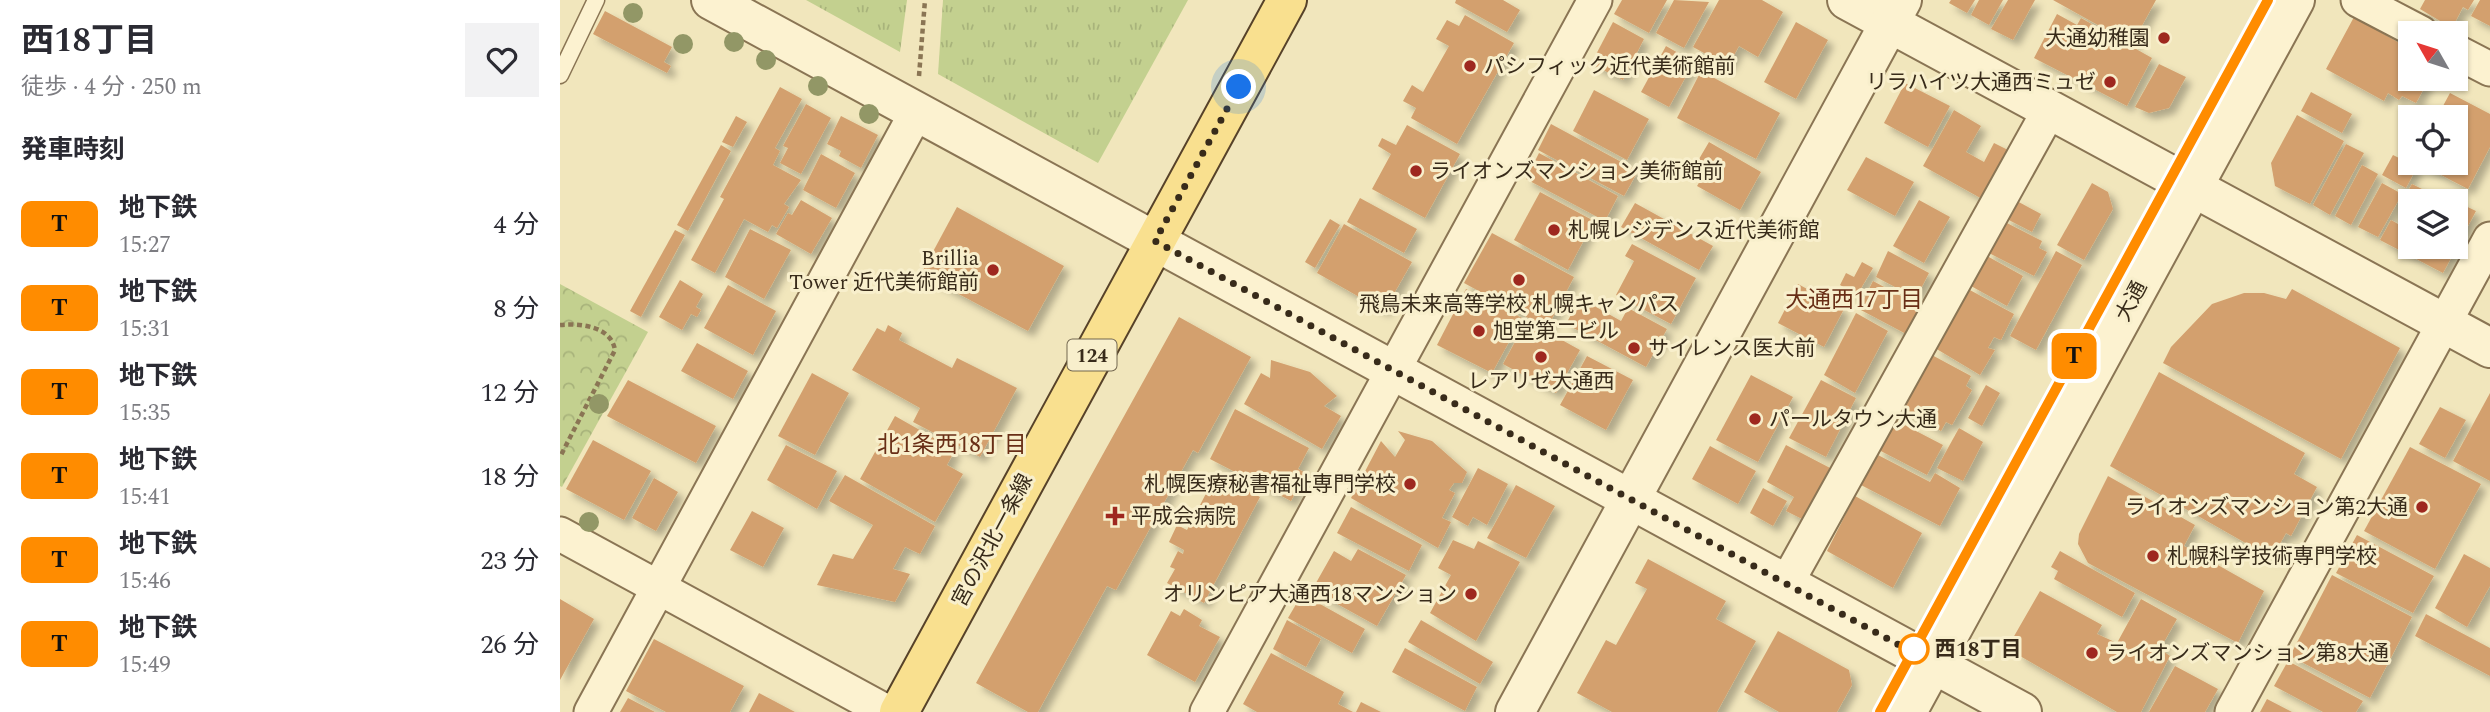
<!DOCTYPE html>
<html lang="ja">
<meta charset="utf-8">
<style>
body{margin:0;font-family:Spectral,"Noto Sans JP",serif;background:#f2f2f3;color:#2b2b33;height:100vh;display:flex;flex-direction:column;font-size:26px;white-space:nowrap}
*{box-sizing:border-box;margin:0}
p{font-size:23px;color:#7c7c81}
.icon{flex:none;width:38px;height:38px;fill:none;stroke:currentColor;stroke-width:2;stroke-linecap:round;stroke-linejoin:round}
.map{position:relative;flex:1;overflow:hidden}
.drawer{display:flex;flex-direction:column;background:#fff;width:560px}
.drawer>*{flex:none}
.badge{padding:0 14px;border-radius:10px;font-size:24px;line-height:46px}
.needle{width:46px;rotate:309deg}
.buttons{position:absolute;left:1838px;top:21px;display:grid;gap:14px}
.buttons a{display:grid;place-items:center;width:70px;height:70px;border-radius:0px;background:#fff;box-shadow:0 2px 5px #0004;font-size:35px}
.you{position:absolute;width:35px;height:35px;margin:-18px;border:5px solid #fff;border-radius:50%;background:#1a73e8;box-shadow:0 0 0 10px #1a73e833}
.map>.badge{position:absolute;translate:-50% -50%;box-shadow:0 0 0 4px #fff}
h2{padding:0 21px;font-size:26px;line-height:63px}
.round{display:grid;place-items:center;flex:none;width:74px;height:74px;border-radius:0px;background:#f2f2f3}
.head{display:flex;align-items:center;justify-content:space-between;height:119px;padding:0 21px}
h1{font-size:33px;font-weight:700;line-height:52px}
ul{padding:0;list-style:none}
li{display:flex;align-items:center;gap:21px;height:84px;padding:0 21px}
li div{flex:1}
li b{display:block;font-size:26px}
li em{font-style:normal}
li .badge{min-width:77px;font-weight:700;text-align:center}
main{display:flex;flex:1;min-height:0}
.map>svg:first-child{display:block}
</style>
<main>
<section class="drawer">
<div class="head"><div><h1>西18丁目</h1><p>徒歩 · 4 分 · 250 m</p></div><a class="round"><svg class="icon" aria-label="heart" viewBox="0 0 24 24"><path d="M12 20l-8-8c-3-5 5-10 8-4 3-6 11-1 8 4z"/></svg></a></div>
<h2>発車時刻</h2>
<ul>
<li><span class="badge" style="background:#ff8c00;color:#111">T</span><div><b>地下鉄</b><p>15:27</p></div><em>4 分</em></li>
<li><span class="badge" style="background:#ff8c00;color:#111">T</span><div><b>地下鉄</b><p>15:31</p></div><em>8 分</em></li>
<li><span class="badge" style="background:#ff8c00;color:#111">T</span><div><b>地下鉄</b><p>15:35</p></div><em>12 分</em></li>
<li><span class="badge" style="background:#ff8c00;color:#111">T</span><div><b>地下鉄</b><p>15:41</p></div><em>18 分</em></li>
<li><span class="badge" style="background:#ff8c00;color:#111">T</span><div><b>地下鉄</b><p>15:46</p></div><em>23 分</em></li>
<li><span class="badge" style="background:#ff8c00;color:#111">T</span><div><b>地下鉄</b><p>15:49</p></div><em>26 分</em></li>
</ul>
</section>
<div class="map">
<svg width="1930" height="712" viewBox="0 0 1930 712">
<defs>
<pattern id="grass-tufts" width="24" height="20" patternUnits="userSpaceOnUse" patternTransform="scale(1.75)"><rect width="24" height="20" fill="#c3d08f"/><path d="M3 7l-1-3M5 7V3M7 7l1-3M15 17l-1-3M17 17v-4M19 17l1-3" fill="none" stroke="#a8b37b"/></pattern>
<pattern id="park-crowns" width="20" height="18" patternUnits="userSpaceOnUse" patternTransform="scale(1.75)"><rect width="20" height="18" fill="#c3d08f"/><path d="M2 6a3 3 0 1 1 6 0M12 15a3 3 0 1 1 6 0" fill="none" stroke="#a8b37b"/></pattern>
<filter id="shadow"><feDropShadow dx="6" dy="6" stdDeviation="3.5" flood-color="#0004"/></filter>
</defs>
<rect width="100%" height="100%" fill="#f1e6bc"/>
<!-- grass -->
<g fill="url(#grass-tufts)">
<polygon points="246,0 347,0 340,52"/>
<polygon points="383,0 628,0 538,163 378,74"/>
</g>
<!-- park -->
<polygon fill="url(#park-crowns)" points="0,284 88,332 2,487 0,486"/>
<!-- building -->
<g fill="#d3a06e" filter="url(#shadow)">
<polygon points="896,0 943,0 960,10 947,32 895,3"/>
<polygon points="1062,0 1107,0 1089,33 1054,14"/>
<polygon points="1114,0 1149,2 1124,48 1096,33"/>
<polygon points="1159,0 1202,0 1223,12 1198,57 1179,46 1168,66 1133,47"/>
<polygon points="1391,0 1415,0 1407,13 1389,3"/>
<polygon points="1419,0 1443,0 1429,25 1411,15"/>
<polygon points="1448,0 1475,0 1453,40 1431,29"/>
<polygon points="1493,0 1596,0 1572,44"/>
<polygon points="1865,0 1914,0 1908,10 1903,7 1892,28 1860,9"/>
<polygon points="1920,0 1930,0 1930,26 1911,16"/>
<polygon points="45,11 112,47 104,62 111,66 107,73 33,34"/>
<polygon points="1497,14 1517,25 1521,18 1592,58 1567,106 1474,58"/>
<polygon points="905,15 954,43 897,144 851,118 856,108 843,101 852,85 863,92 889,46 876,39 887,20 899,26"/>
<polygon points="1794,17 1850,49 1850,79 1869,79 1856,103 1842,96 1839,100 1828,93 1824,101 1766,69"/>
<polygon points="1053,22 1084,39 1063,80 1031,64"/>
<polygon points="1236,22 1268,40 1236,99 1204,82"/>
<polygon points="1106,46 1134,62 1109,107 1081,92"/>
<polygon points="1599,64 1626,77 1609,108 1589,113 1575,107"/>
<polygon points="1141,71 1220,113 1196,159 1117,118"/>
<polygon points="1345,83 1390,106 1368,147 1324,123"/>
<polygon points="220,87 242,99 215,148 220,151 213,165 241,180 224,204 229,207 217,228 212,225 208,232 184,219 155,273 131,260 164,199 160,197"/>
<polygon points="1034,90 1089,119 1067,160 1013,131"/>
<polygon points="1751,92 1792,114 1782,133 1741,111"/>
<polygon points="1890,93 1930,114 1930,147 1908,189 1858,163 1895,163 1895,117 1877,117"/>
<polygon points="246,104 271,118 241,174 220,163 228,148 223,146"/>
<polygon points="1394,110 1421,126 1406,152 1424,162 1434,143 1450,151 1424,200 1363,166"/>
<polygon points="1737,115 1784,141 1750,204 1715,186 1711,163"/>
<polygon points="176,116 187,122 173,147 162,142"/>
<polygon points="281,116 318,135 301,168 279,156 281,151 267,144"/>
<polygon points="991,124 1078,171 1064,196 978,150"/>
<polygon points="847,125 900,154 865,218 812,189 831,154 818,146 822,138 836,145"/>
<polygon points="1149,142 1201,172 1180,210 1137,186 1149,166 1139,159"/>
<polygon points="1786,144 1804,153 1770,215 1753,205"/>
<polygon points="161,145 171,151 128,231 117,225"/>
<polygon points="979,153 1058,196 1045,221 966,179"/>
<polygon points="261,154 295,173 276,208 243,190"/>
<polygon points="1833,155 1857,167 1846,188 1822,175"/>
<polygon points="1306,157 1354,182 1335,216 1287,190"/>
<polygon points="1802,165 1818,174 1791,225 1775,216"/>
<polygon points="1532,183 1548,192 1553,209 1524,260 1497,245"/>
<polygon points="1822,183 1842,194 1818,237 1798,227"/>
<polygon points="1852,184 1886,201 1850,204 1843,200"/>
<polygon points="980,192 1034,221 1008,270 954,240"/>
<polygon points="800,198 857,229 844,253 787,222"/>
<polygon points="241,200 272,218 251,254 216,234 228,213 232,215"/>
<polygon points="1359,200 1390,217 1364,263 1333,246"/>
<polygon points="1455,200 1481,214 1472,232 1445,218"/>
<polygon points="1895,201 1916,211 1883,273 1820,240 1831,220 1838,224 1850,204 1850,247 1895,247"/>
<polygon points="1075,203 1153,246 1139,270 1061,227"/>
<polygon points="397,207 504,266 468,331 361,274"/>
<polygon points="770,219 780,225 755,268 745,262"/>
<polygon points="1443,221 1482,241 1479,248 1487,252 1474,276 1427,252"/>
<polygon points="784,224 852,262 824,311 757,273"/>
<polygon points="190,229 231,250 204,299 165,277"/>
<polygon points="115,230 125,235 81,317 70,311"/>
<polygon points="932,233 1014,277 987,328 904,283"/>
<polygon points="1072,244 1136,278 1111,324 1056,295 1074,261 1065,256"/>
<polygon points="1328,251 1369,273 1356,298 1316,277"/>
<polygon points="1496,251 1522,265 1476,350 1450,336"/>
<polygon points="1427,256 1463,276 1447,306 1411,286"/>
<polygon points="1302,262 1313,268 1297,295 1280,285 1286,273 1294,277"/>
<polygon points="120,280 143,294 136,307 141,310 137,317 131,314 122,330 99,317"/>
<polygon points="1313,281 1365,309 1350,336 1299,309"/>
<polygon points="1238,284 1284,309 1264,347 1218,323"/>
<polygon points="168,285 216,311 193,355 144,328"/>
<polygon points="906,289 962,318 932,373 877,345"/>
<polygon points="1408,289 1454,314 1441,340 1434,337 1428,348 1435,350 1420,375 1375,348"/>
<polygon points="1732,289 1840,348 1781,459 1603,363 1611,347 1652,304 1684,293 1704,293 1726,299"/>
<polygon points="1020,298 1061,321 1068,308 1107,329 1086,367 1006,324"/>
<polygon points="1296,313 1328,331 1295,393 1264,375"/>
<polygon points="619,317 691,357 638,453 633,450 556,590 547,586 478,712 468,712 416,683"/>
<polygon points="973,324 1020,350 996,393 943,364 962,329 968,333"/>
<polygon points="328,325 342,333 339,340 392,368 397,358 457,388 420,457 353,422 360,408 292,370 317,328 325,332"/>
<polygon points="137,343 188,371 173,399 121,371"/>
<polygon points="1370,354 1411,376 1406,386 1412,390 1392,425 1386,422 1381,431 1340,408"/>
<polygon points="1027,356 1073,380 1046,430 1000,405"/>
<polygon points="711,360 750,372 777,396 764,406 781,416 762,449 684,404 701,373 710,378"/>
<polygon points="1599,372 1745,453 1734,474 1757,487 1731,536 1726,533 1712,558 1550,466"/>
<polygon points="252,373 289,393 255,455 218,436"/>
<polygon points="1191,375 1233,397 1198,462 1156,440"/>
<polygon points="68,380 156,426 136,463 47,416"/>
<polygon points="1261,380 1296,398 1266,457 1229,438"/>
<polygon points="1426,385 1440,393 1422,426 1408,418"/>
<polygon points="1930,393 1930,481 1893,461"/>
<polygon points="1880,407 1906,420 1885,458 1859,444"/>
<polygon points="675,409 749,448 738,469 746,473 731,501 650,459"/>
<polygon points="335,416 395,450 387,465 403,474 375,522 300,479"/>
<polygon points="1333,419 1383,445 1367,475 1317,449"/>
<polygon points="1399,428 1423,442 1403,481 1377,468"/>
<polygon points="838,431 872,441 907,472 902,483 894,483 889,490 895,493 882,518 891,522 878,548 791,498 821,441 835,457 845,440"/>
<polygon points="33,440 91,471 64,520 6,489"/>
<polygon points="226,445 277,471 257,509 207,480"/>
<polygon points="1226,445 1272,469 1244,520 1226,511 1234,497 1207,482"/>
<polygon points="1150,446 1196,471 1178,504 1132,479"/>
<polygon points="1850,447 1921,484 1875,569 1804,531"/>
<polygon points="1318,455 1370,482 1375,473 1400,488 1380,526 1301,485"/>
<polygon points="918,468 948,484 927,525 913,517 908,526 892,517"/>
<polygon points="285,475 375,526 360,554 345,547 333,569 350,574 335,602 257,585 273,554 293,559 313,525 269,501"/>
<polygon points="1548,476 1635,525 1624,546 1704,591 1678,643 1528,563 1518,544 1519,534"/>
<polygon points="662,477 700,497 644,603 607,583 615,569 610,567 618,551 623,554 624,550 609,542 617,525 627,530 652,482 658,485"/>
<polygon points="94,478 118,492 96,531 72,518"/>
<polygon points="956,485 995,506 966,558 927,538"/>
<polygon points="1203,488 1227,501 1213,526 1190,513"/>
<polygon points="1295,496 1362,533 1333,588 1267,551"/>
<polygon points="791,507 862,545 849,571 777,533"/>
<polygon points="192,511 224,528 203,567 170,550"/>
<polygon points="1797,535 1874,576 1853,613 1776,573"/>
<polygon points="893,540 914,549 918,541 960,562 916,641 870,613 891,575 878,568"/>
<polygon points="798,549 846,575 817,626 752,590 774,551 791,561"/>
<polygon points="1500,551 1575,593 1562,617 1494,579 1498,571 1491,567"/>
<polygon points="1904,554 1930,568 1930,586 1907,627 1875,608"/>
<polygon points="1088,559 1166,601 1156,619 1196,641 1157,712 1052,712 1017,693 1046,640 1056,645 1087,589 1075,583"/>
<polygon points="1772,575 1852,617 1810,698 1730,656"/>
<polygon points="1480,591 1542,625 1537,634 1557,643 1581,599 1617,619 1600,649 1610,656 1581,712 1557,712 1460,656 1453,638"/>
<polygon points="742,594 805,629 792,653 728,618"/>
<polygon points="0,599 34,619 0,680"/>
<polygon points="624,609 642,620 639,626 660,637 635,682 587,655 611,611 620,616"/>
<polygon points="1866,614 1930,648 1930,676 1855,636"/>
<polygon points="727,620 761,639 746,667 713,649"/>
<polygon points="861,620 933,662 920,684 848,642"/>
<polygon points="1218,631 1289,670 1292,685 1277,712 1219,712 1184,692"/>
<polygon points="94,639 184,686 170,712 106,712 66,691"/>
<polygon points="845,648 917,687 905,711 832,672"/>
<polygon points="711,653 784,692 778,704 793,712 697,712 683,704"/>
<polygon points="1728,661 1803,701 1796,712 1763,712 1714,686"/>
<polygon points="1615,666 1658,689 1645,712 1589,712"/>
<polygon points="199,693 235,712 189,712"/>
<polygon points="68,698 95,712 60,712"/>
<polygon points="1707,699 1732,712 1700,712"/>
<polygon points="801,702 821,712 796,712"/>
</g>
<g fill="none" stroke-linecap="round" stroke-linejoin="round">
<!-- service casing -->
<g stroke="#8a7554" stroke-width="19">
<polyline id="service" points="0,75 36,0"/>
</g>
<!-- minor casing -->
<g stroke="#8a7554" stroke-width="37">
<g id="minor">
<polyline points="1798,0 1861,33"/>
<polyline points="1895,51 1930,69"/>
<polyline points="0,534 327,712"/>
<polyline points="1226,584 1490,109"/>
<polyline points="31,712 357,111"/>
<polyline points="647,712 1035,0"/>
<polyline points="1672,712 1930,239"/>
</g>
</g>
<!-- tertiary casing -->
<g stroke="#8a7554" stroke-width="42">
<g id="tertiary">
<polyline points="151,0 1462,712"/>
<polyline points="1287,0 1930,348"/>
<polyline points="955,712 1342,0"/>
<polyline points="1347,712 1735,0"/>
</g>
</g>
<!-- primary casing -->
<g stroke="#574229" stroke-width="42">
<polyline id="primary" points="339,712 727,0"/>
</g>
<!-- path -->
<g stroke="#8a7554" stroke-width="4.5" stroke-dasharray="5 3.5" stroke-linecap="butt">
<polyline points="359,76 365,0"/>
<path d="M0,325C20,323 51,326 55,350L0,457"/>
</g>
<!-- service -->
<use href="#service" stroke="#fcf2d0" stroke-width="16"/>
<!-- minor -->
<use href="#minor" stroke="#fcf2d0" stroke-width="33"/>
<!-- tertiary -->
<use href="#tertiary" stroke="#fcf2d0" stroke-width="38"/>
<!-- primary -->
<use href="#primary" stroke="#f9e08f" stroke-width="38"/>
</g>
<!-- trees -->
<g fill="#929766">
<circle cx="73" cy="13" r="10"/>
<circle cx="174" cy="42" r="10"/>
<circle cx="123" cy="44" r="10"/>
<circle cx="206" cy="60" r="10"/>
<circle cx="258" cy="86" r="10"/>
<circle cx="309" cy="114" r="10"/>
<circle cx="39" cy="404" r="10"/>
<circle cx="29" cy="522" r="10"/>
</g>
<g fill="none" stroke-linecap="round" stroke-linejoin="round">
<!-- line casing -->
<g stroke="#fff" stroke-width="16">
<polyline id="line" points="1320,712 1708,0"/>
</g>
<!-- line -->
<use href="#line" stroke="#ff8c00" stroke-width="10"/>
<!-- walk -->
<polyline stroke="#382b1a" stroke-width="7" stroke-dasharray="0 12.6" points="679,87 595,241 1352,652 1354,649"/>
</g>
<!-- markers -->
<g fill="#9e281f" stroke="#f8efcc" stroke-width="2.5">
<circle cx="1604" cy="38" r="7"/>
<circle cx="910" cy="66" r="7"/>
<circle cx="1550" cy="82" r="7"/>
<circle cx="856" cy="171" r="7"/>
<circle cx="994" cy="230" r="7"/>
<circle cx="433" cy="270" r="7"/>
<circle cx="959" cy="280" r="7"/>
<circle cx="919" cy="331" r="7"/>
<circle cx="1074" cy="348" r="7"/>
<circle cx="981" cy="357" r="7"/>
<circle cx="1195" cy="419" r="7"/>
<circle cx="850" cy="484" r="7"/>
<circle cx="1862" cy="507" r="7"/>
<path d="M551.5 505.5h7v7h7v7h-7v7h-7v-7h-7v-7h7z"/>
<circle cx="1593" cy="556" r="7"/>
<circle cx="911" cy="594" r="7"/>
<circle cx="1532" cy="653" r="7"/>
</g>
<circle fill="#fff" stroke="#ff8c00" stroke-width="3.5" cx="1354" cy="649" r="14"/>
<g text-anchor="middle" stroke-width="6" stroke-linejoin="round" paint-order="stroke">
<!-- shield labels -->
<rect fill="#f8efcc" stroke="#72664f" stroke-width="2" x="507.5" y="339.5" width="49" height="31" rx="5"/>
<g font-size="19" font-weight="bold" fill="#382b1a">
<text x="532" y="362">124</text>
</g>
<!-- poi labels -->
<g font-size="21" fill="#382b1a" stroke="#f8efcc" text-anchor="start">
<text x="1590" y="45" text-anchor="end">大通幼稚園</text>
<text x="924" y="73">パシフィック近代美術館前</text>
<text x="1536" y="89" text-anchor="end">リラハイツ大通西ミュゼ</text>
<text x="870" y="178">ライオンズマンション美術館前</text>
<text x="1008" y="237">札幌レジデンス近代美術館</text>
<text x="419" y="265" text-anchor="end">Brillia<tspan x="419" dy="24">Tower 近代美術館前</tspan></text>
<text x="959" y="311" text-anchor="middle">飛鳥未来高等学校 札幌キャンパス</text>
<text x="933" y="338">旭堂第二ビル</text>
<text x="1088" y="355">サイレンス医大前</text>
<text x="981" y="388" text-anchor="middle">レアリゼ大通西</text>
<text x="1209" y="426">パールタウン大通</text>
<text x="836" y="491" text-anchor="end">札幌医療秘書福祉専門学校</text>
<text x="1848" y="514" text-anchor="end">ライオンズマンション第2大通</text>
<text x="571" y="523">平成会病院</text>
<text x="1607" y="563">札幌科学技術専門学校</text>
<text x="897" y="601" text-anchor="end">オリンピア大通西18マンション</text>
<text x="1546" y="660">ライオンズマンション第8大通</text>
</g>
<!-- street labels -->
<g font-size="21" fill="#382b1a" stroke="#f8efcc">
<text transform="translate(1571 301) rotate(-62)" y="7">大通</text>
<text transform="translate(432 540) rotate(-62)" y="7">宮の沢北一条線</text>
</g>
<!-- stop labels -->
<g font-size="21" font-weight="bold" fill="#382b1a" stroke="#f8efcc" text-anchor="start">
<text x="1375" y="656">西18丁目</text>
</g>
<!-- neighbourhood labels -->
<g font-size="23" fill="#682e16" stroke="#f8efcc">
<text x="1294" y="307">大通西17丁目</text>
<text x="392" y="452">北1条西18丁目</text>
</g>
</g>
</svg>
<div class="buttons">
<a><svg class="needle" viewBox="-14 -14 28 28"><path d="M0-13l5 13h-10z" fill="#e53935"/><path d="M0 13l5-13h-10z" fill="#7c7c81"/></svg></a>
<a><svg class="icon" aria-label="locate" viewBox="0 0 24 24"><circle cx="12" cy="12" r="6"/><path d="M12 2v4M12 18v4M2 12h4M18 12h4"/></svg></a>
<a><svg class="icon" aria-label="layers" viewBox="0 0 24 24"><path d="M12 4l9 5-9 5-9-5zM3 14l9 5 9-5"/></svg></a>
</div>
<div class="you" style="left:679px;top:87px"></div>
<b class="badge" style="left:1514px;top:356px;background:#ff8c00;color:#111">T</b>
</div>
</main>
